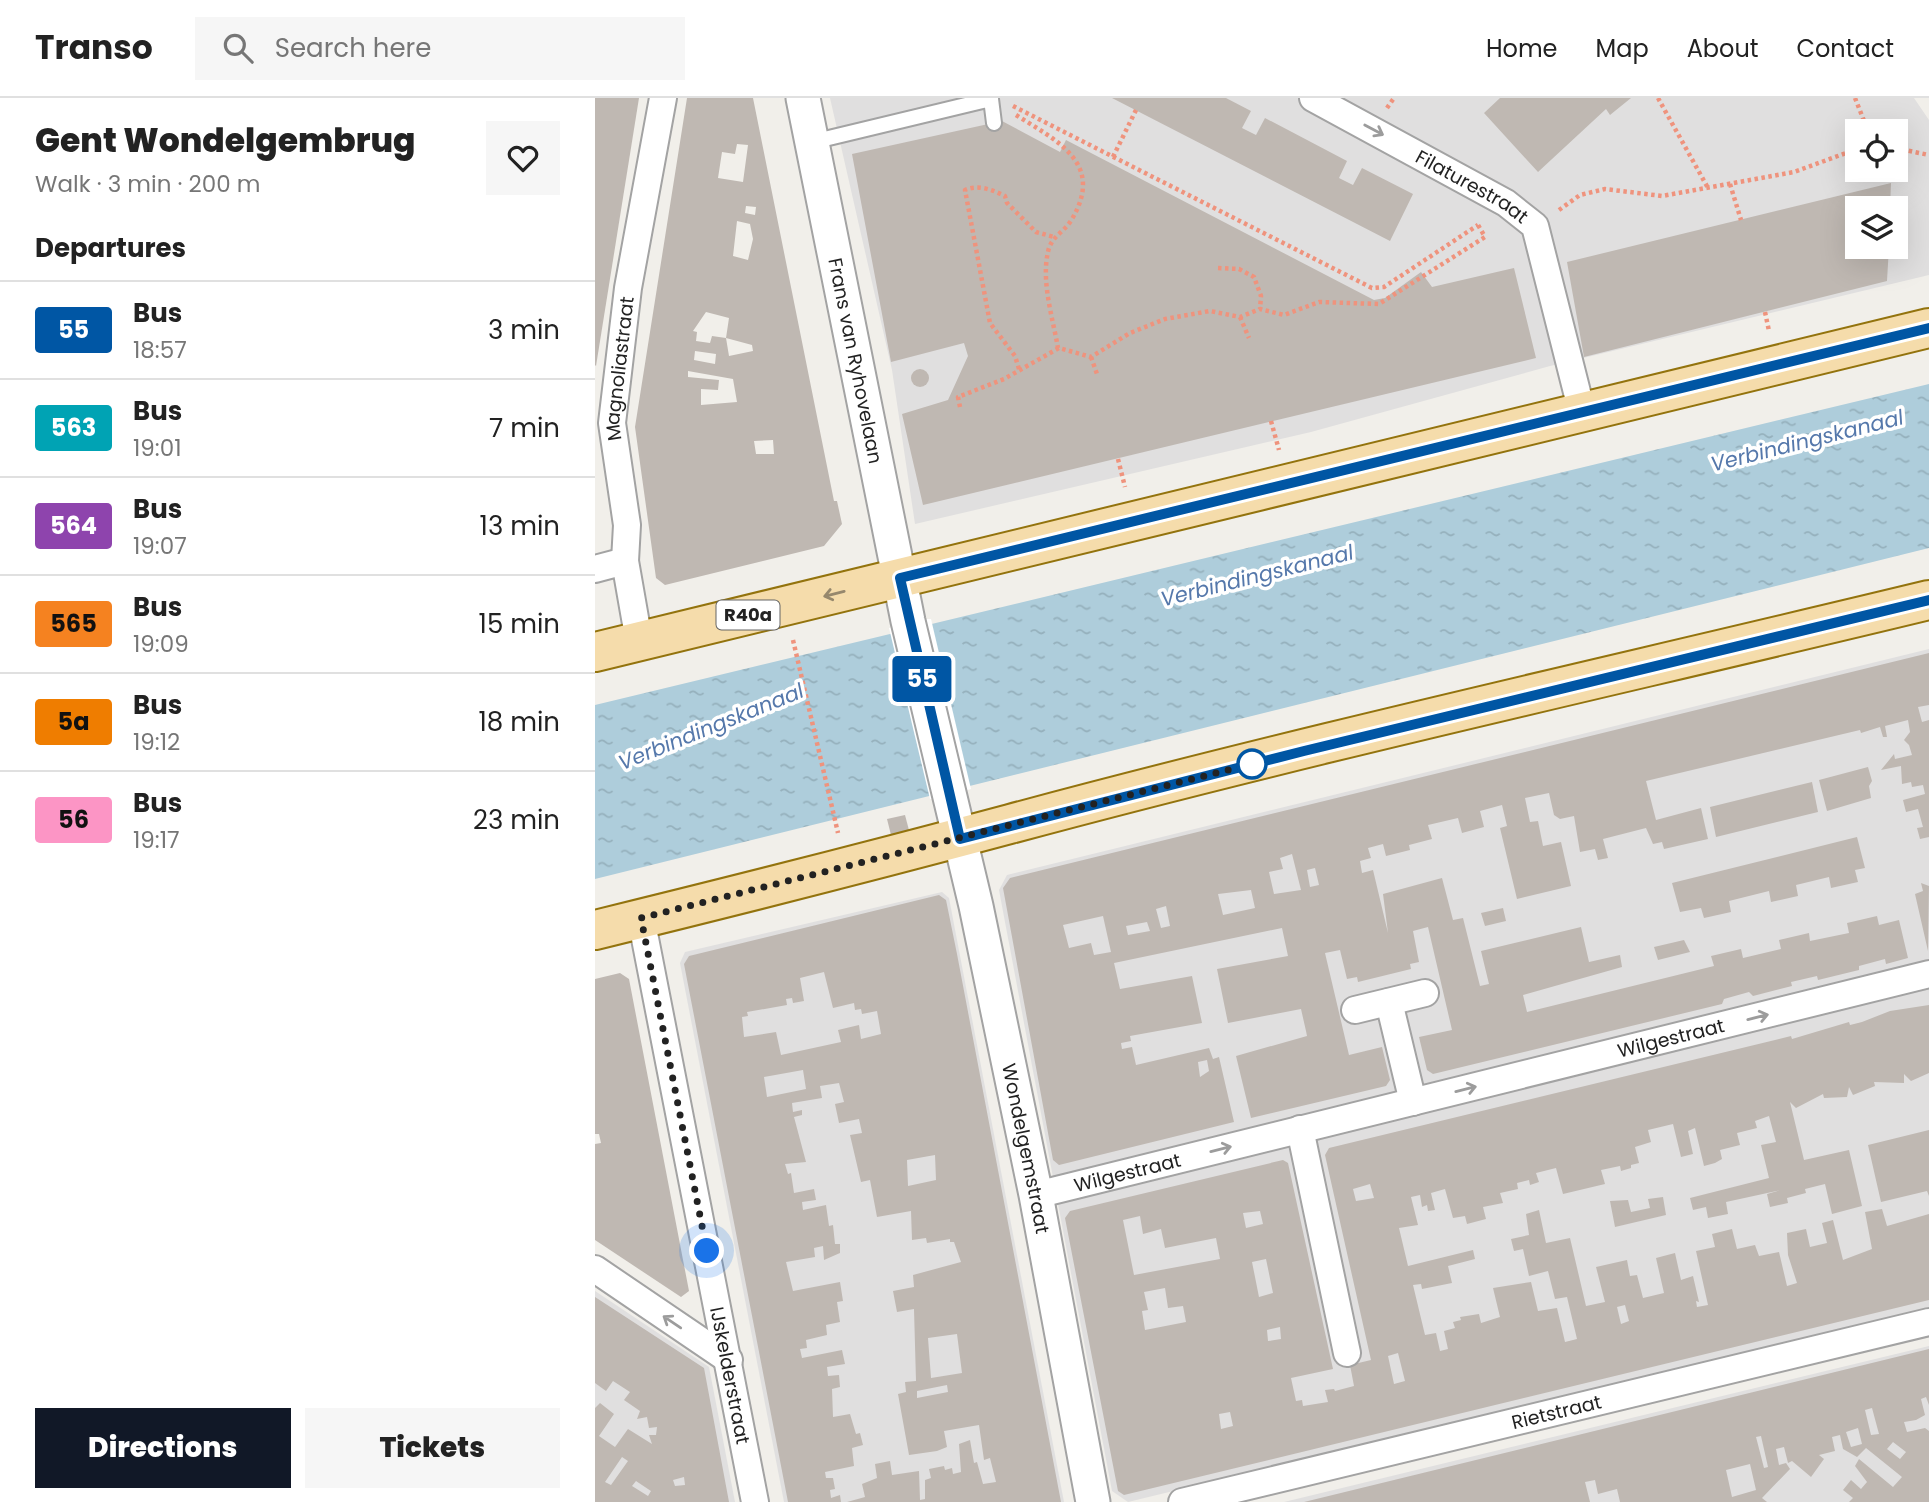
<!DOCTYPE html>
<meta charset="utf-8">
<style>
body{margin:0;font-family:Poppins,sans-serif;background:#f6f6f6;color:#222;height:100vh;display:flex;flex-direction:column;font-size:26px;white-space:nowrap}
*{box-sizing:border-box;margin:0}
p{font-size:23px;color:#767676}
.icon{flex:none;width:38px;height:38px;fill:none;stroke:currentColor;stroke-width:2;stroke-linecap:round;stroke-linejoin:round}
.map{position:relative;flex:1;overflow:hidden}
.side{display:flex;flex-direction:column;background:#fff;width:595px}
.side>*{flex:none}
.badge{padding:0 14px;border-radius:5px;font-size:24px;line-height:46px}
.tools{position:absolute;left:1250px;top:21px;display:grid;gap:14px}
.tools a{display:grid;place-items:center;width:63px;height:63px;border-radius:0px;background:#fff;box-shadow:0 7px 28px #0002;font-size:35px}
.you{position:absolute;width:35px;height:35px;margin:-18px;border:5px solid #fff;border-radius:50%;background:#1a73e8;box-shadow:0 0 0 10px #1a73e833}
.map>.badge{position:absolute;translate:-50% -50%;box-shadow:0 0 0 4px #fff}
h2{padding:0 35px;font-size:26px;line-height:63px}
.round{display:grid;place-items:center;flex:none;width:74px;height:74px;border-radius:0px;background:#f6f6f6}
.headline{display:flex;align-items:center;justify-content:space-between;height:119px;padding:0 35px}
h1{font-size:33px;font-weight:800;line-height:52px}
.button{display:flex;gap:14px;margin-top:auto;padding:14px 35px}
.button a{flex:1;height:80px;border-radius:0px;background:#111827;color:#fff;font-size:28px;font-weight:800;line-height:80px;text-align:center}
.button a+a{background:#f6f6f6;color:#222}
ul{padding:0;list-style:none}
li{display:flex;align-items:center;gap:21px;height:98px;padding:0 35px;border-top:2px solid #e0e0e0}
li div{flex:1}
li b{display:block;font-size:26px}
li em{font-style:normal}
li .badge{min-width:77px;font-weight:700;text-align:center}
header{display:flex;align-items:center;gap:42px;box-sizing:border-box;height:98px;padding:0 35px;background:#fff;border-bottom:2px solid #e0e0e0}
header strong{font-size:33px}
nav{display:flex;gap:38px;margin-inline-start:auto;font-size:24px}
.search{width:490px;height:63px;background:#f6f6f6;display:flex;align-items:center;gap:18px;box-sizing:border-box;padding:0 24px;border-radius:0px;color:#767676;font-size:26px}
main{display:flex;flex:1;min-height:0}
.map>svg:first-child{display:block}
</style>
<header>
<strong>Transo</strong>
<div class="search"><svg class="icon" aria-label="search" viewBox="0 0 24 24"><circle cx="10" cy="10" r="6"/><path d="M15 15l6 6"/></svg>Search here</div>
<nav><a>Home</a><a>Map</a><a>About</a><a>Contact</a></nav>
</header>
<main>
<section class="side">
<div class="headline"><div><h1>Gent Wondelgembrug</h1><p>Walk · 3 min · 200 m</p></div><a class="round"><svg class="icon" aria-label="heart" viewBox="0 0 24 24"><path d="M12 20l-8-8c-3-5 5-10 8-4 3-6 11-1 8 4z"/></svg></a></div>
<h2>Departures</h2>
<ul>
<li><span class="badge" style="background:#0056a4;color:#fff">55</span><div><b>Bus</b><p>18:57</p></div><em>3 min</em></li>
<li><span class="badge" style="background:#00a3b4;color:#fff">563</span><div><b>Bus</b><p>19:01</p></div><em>7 min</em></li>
<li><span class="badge" style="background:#8e44ad;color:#fff">564</span><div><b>Bus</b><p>19:07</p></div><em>13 min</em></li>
<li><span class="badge" style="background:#f58220;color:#111">565</span><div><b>Bus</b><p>19:09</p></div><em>15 min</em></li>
<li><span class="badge" style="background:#ef7d00;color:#111">5a</span><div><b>Bus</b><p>19:12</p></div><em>18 min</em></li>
<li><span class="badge" style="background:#fc95c5;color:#111">56</span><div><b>Bus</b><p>19:17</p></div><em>23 min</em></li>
</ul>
<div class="button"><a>Directions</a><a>Tickets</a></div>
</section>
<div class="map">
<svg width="1334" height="1404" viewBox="0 0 1334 1404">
<defs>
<pattern id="water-ripples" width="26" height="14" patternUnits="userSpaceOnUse" patternTransform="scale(1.75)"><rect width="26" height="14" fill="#aecddb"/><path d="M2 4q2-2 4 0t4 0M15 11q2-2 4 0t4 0" fill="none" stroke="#95b0bc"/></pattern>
</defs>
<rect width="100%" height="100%" fill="#f1efea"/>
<!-- residential -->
<g fill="#e0dfdf" fill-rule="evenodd">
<path d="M235,0H1319L1334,22V177L955,268L716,334L320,426L297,272ZM1262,33H1300V72H1262ZM1262,110H1300V149H1262Z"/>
<polygon points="1334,551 1334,1209 533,1404 517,1393 404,792 412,777"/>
<polygon points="347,794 354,800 469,1404 189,1404 85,865 90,854"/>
<polygon points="0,1193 114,1269 140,1404 0,1404"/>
<polygon points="1334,1248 1334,1404 689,1404"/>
</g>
<!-- water -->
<polygon fill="url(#water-ripples)" points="1334,286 1334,450 0,781 0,607"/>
<!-- pier -->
<polygon fill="#fff" points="324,521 336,521 376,691 345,701 335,701 294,530"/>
<!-- building -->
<g fill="#bfb8b2" fill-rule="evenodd">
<polygon points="0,0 44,0 1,268 0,267"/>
<path d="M92,0H158L239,403H242L247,426L229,448L70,487L61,480L40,329ZM142,46L153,47L148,84L123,80L127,54L140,56ZM151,108L161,109L160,117L150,115ZM142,123L155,126L158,141L153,162L138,158ZM111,214L134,220L131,240L157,247L158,253L134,258L131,240L117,238L115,245L101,243L102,234L98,233ZM100,253L121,256L120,266L99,262ZM93,273L138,281L142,304L106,307V291L123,292L124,282L93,279ZM178,342L179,356H161L159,343Z"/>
<polygon points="517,0 631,0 656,13 647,30 661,37 670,20 752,63 744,80 758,87 767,70 818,96 795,143"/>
<polygon points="905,0 1036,0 1015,17 1011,11 943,74 889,15"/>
<polygon points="407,23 465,54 471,42 779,202 790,200 826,174 837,189 919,170 941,260 328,407 307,316 353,302 373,258 369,245 296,264 257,56"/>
<polygon points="1296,85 1295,110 1262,110 1262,149 1294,149 1292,183 989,259 972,164"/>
<circle cx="325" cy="280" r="9"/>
<path d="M1334,555V607L1323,609L1327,624L1334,622V739L1325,741L1322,730L1328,729L1323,711L1311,714L1308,702L1330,696L1328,687L1317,689L1316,684L1307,686L1306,668L1286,672L1299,656L1300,661L1317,657L1314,647L1309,642L1315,634L1313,622L1290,628L1292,639H1288L1285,629L1266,635L1265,632L1051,683L1061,722L1106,710L1113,741L1069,751L1067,744L1058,746L1051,730L1008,741L1013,760L1003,762L1000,751L985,754L979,718L965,721L959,717L954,695L930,700L935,724L943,723L948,748L966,744L976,788L922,801L905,730L912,728L907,707L885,713L889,729L867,735L863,720L833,727L837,741L814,747L815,752L791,758L788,746L773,750L776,760L765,763L767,775L778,772L793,835L788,796L847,780L858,822L868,820L885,888L894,886L886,853L986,829L994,864L1025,857L1027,869L928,897L932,914L1119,868L1116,858L1146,851L1148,860L1186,851L1184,842L1214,835L1215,843L1254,835L1252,825L1282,818L1284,827L1304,822L1313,860L1291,866L1290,861L1264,868V872L1223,882L1222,878L1196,884L1197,888L1158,898L1154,894L1129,901L1127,906L838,976L832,972L824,939L857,932L833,829L818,833L824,864L815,866L816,871L763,884L762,879L752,881L745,852L730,855L754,957L787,949L795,982L791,988L656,1020L641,958L712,938L711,933L706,911L633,925L622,871L693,858L687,830L519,865L525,891L597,878L607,925L535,938L536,943L526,945L527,951L537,949L541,967L614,950L618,961L624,959L639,1024L464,1067L458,1062L408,790L415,780ZM697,756L706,792L679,796L674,774L688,771L685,760ZM720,770L724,787L715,789L712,772ZM656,792L660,810L628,817L623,796ZM571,808L575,828L566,830L561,811ZM508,818L516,854L499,857L496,845L474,850L468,827ZM552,824L555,833L533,837L531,828ZM612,962L614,973L605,979L603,964Z"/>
<polygon points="1273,669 1277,683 1274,688 1276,700 1232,713 1224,682"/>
<polygon points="1217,684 1223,714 1121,739 1115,709"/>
<polygon points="310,717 315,736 297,741 292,721"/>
<polygon points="1262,739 1270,770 1260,772 1263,784 1236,790 1234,779 1201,787 1203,798 1176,804 1174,793 1134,803 1136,814 1109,820 1106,810 1085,814 1077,785"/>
<polygon points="1326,785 1334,788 1333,853 1320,796 1328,793"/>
<path d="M344,797L351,802L362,856L466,1404H252L270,1399L267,1386L282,1380L280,1366L295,1363L297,1377L324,1373L325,1402L330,1401V1382L336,1380L334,1371L349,1368L350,1372L357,1370L358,1376L366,1374L364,1346L375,1342L379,1365L382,1364L388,1386L401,1384L395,1360L389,1362L384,1327L349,1333L352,1349L342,1353L314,1357L303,1296L311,1294L310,1284L321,1283L319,1211L302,1214L298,1193L319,1189L318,1177L366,1164L359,1144H355V1141L332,1145L331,1140L317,1142L316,1113L282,1119L275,1082L266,1084L255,1037L267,1035L264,1021L244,1025L240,1006L249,1004L244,985L225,988L227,1000L197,1005L198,1014L207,1012V1017L199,1019L211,1064L190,1066L193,1076L196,1075L199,1095L219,1091L221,1102L207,1104L208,1112L231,1107L234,1128L238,1127L240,1146H245V1155L229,1162L228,1148L219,1150L220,1159L191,1164L198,1193L245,1184L248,1203L242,1204L245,1224L231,1227L232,1237L211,1242L212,1250L205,1251L207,1260L247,1252L250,1266L232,1269L233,1278L244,1277L245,1289L237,1291L238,1319L255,1316L261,1336L265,1335L268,1347L257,1350L259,1368L230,1374L231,1380H238L240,1391L235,1392L236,1400L245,1397L246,1404H193L89,866L94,858ZM229,874L238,910L259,905L260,912L266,911L267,916L282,913L286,936L266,941L264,927L243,932L246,944L186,957L181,934L149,939L147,919L153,918L152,914L192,907L191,901L197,900L198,905L209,903L205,880ZM208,972L211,991L172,999L169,979ZM340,1057L341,1082L313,1088L312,1062ZM362,1236L367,1275L336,1280L333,1240ZM352,1287L353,1294L322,1300V1293Z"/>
<polygon points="908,810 911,823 890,828 886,815"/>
<polygon points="1089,842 1095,854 1063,862 1059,849"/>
<polygon points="25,875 34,881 94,1193 86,1199 0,1142 0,1046 6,1045 4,1036 0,1036 0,881"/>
<path d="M1334,907V975L1316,983L1309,976V985L1279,984L1280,988L1258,997L1254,989L1252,999L1229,1000L1228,996L1201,1010L1195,1004L1209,1062L1254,1052L1267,1108L1237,1116L1230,1086L1210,1091L1211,1095L1192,1100L1193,1105L1175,1109L1172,1096L1186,1092L1131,1104L1133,1116L1113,1120L1111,1109L1098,1112L1095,1100L1174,1080L1166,1047L1181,1044L1174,1018L1160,1023L1162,1030L1142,1035L1145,1047L1125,1052L1127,1061L1120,1065L1109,1068L1100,1030L1093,1033L1098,1056L1086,1059L1078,1026L1053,1032L1056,1044L1040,1049L1044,1065L1036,1067V1070L1026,1073L1025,1068L1006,1072L1010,1086L968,1096L961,1070L941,1075L944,1084L935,1087L934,1082L922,1085L923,1091L905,1095L908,1105L888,1109L891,1121L872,1126L870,1118L858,1120L850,1091L836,1095L840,1112L833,1113L832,1107L827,1109L825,1097L816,1099L823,1127L804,1130L813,1168L878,1152L880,1161L853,1168L857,1185L827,1191L826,1186L818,1187L830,1237L841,1235L845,1253L853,1251L849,1233L860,1230L858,1224L866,1222L865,1219L884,1216L886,1225L905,1219L898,1190L936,1184L943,1213L962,1210L970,1244L982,1241L972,1199L960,1201L953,1173L934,1178L928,1151L919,1153L916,1141L934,1137L931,1116L944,1112L951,1145L975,1140L991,1208L1010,1204L1001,1169L1032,1162L1035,1178L1042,1177L1048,1200L1069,1195L1061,1160L1080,1155L1086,1182L1098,1178L1104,1204L1101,1203L1102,1209L1113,1207L1101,1153L1120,1149L1117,1136L1137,1131L1142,1151L1160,1147L1164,1158L1184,1154L1192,1188L1202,1185L1193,1157L1192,1135L1211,1131L1215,1149L1232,1145L1227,1125L1238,1122L1248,1162L1277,1151L1270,1114L1287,1111L1292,1128L1334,1116V1202L529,1397L523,1393L470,1120L475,1113L688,1062L693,1065L738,1271L696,1280L701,1303L707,1302L708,1308L733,1304L730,1292L739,1291L740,1293L759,1288L755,1267L776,1262L730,1057L734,1050L1180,942L1196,938L1197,941L1254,924L1255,927L1267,924L1295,913ZM775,1086L779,1100L761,1103L758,1091ZM665,1113L668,1126L651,1130L648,1115ZM545,1118L548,1136L566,1131L570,1150L621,1140L625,1161L539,1177L528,1122ZM671,1161L678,1195L664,1199L657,1164ZM570,1190L573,1210L588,1208L591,1224L550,1232L547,1213L553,1212L549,1194ZM1030,1207L1034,1223L1026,1226L1022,1209ZM685,1229L686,1241L673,1243L672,1232ZM803,1255L810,1283L799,1286L793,1258ZM635,1314L638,1328L626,1331L624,1316Z"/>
<polygon points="1334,1032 1334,1098 1332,1093 1286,1104 1273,1047"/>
<polygon points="1068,1099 1071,1117 1020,1129 1015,1103 1033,1102 1036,1114 1055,1110 1053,1101"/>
<path d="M0,1199L109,1270L134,1404H0V1310L5,1305L19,1316L4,1338L20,1349L33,1331L57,1346L54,1337H61L62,1329L54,1330L52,1319L42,1321L45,1313L29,1302L35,1294L18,1283L11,1293L0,1285ZM27,1359L33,1363L16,1387L10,1384ZM89,1379L90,1387L80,1388L78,1382ZM41,1383L56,1393L53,1398L37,1388Z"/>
<path d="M1334,1251V1307L1331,1299L1326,1301L1330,1317L1321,1322L1309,1324L1312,1334L1330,1330L1334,1333V1404H1254L1258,1400L1248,1392L1256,1382L1266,1391L1272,1384L1260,1368L1264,1361L1298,1389L1307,1379L1271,1350L1262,1359L1248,1351L1245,1337L1237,1339L1240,1353L1224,1357L1229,1361L1216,1379L1197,1363L1193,1365L1189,1349L1181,1351L1184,1367L1191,1365L1195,1371L1167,1400L1172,1404H1025L1022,1391L1003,1396L1000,1382L990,1384L995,1404H709ZM1277,1310L1284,1336L1276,1337L1270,1312ZM1263,1330L1267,1346L1256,1349L1251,1334ZM1166,1338L1173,1369L1169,1370L1161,1339ZM1298,1344L1311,1354L1305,1361L1292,1351ZM1155,1366L1161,1392L1137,1399L1131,1372Z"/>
</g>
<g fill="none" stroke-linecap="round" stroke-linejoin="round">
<!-- service casing -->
<g stroke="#a3a3a3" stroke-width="18">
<polyline id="service" points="217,44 396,1 399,25"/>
</g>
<!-- minor casing -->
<g stroke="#a3a3a3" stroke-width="30">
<g id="minor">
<path id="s1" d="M718,0L911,105L940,128L987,314"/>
<polyline points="0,471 30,463"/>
<path id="s2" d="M44,543L30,463L32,427L17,325L33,190L68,0"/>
<path id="s3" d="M46,820L160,1404"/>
<polyline points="794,904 818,1004"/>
<polyline points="760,912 830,895"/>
<polyline points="705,1031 752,1255"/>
<path id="s4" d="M441,1097L1334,876"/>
<polyline points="0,1171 134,1262"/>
<path id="s5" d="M587,1404L1334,1224"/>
</g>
</g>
<!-- tertiary casing -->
<g stroke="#a3a3a3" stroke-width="37">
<g id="tertiary">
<path id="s6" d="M208,0L313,523L381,808L441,1097L498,1404"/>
</g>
</g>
<!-- primary casing -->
<g stroke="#93730d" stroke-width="42">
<g id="primary">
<polyline points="0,554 1334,230"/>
<path d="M0,832C139,798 277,763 415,726C719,644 1028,576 1334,502"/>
</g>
</g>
<!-- path -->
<g stroke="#ef937d" stroke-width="4.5" stroke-dasharray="3.5 3.5" stroke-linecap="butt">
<polyline points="1063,0 1113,90"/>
<polyline points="1260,0 1273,33"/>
<polyline points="418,8 777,190 789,189 883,127"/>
<polyline points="792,10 799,0"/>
<path d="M421,17C462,43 510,65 477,121C470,134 456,138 453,154C446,184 458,221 463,250"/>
<polyline points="1300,50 1334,57"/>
<polyline points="518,59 541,12"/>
<polyline points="1135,86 1146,122"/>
<polyline points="964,112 985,97 1010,91 1067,98 1199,74 1262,51"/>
<polyline points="623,170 644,171 659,179 666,198 665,211"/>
<polyline points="1170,214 1174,233"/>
<polyline points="645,219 654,240"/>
<polyline points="496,259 502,276"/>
<path d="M424,271L420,258L395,225L370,92C383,86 398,92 410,98L412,105L441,134L459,139"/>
<polyline points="365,309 363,299 409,281 464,250 496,259 535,235 570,221 615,213 645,219 665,211 689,217 724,204 784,206 890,139 883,127"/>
<polyline points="676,323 684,352"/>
<polyline points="523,361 530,389"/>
<polyline points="198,542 243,735"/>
</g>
<!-- service -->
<use href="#service" stroke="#fff" stroke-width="14"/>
<!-- minor -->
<use href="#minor" stroke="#fff" stroke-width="26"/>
<!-- tertiary -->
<use href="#tertiary" stroke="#fff" stroke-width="33"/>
<!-- primary -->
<use href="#primary" stroke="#f5dcab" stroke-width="38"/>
</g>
<!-- one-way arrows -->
<defs><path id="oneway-shaft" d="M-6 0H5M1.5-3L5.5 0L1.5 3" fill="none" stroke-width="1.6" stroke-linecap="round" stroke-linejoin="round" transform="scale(1.75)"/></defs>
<g stroke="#9c9c9c">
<use href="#oneway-shaft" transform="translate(779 32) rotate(28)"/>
<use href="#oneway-shaft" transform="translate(1163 919) rotate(-14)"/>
<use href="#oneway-shaft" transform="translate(871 991) rotate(-14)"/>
<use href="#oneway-shaft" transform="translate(626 1051) rotate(-14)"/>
<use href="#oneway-shaft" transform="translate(77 1224) rotate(-146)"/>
</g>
<use stroke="#96886d" href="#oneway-shaft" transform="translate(239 496) rotate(166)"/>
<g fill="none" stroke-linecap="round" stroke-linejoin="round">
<!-- line casing -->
<g stroke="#fff" stroke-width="16">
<polyline id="line" points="1334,230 305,480 365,741 709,653 1334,502"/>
</g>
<!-- line -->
<use href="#line" stroke="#0056a4" stroke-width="10"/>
<!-- walk -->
<polyline stroke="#222" stroke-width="7" stroke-dasharray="0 12.6" points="112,1153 46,820 657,666"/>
</g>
<!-- markers -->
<circle fill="#fff" stroke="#0056a4" stroke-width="3.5" cx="657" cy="666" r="14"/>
<g text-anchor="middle" stroke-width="7" stroke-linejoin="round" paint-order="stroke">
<!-- shield labels -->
<rect fill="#fff" stroke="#646464" stroke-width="2" x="121.5" y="502.5" width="63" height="29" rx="5"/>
<g font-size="18" font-weight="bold" fill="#222">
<text x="153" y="523">R40a</text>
</g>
<!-- street labels -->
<g font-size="19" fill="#222" stroke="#fff">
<text dy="7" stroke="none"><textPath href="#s1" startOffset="182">Filaturestraat</textPath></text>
<text dy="7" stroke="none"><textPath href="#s6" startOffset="268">Frans van Ryhovelaan</textPath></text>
<text dy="7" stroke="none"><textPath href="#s2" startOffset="275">Magnoliastraat</textPath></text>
<text dy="7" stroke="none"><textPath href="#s4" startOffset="654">Wilgestraat</textPath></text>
<text dy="7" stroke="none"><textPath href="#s6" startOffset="1074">Wondelgemstraat</textPath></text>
<text dy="7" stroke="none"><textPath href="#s4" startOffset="94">Wilgestraat</textPath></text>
<text dy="7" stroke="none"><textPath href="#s3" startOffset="466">IJskelderstraat</textPath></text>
<text dy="7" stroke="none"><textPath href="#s5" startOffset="385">Rietstraat</textPath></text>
</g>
<!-- water labels -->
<g font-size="21" font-style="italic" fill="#5578ab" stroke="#fff">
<text transform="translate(1212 343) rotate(-14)" y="7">Verbindingskanaal</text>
<text transform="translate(662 478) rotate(-14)" y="7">Verbindingskanaal</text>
<text transform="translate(116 629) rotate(-22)" y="7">Verbindingskanaal</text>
</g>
</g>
</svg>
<div class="tools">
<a><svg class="icon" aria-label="locate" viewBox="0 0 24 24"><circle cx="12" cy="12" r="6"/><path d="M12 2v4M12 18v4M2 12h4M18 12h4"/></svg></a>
<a><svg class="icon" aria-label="layers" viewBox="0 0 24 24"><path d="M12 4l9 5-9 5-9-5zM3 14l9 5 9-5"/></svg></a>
</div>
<div class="you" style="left:112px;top:1153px"></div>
<b class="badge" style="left:327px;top:581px;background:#0056a4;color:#fff">55</b>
</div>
</main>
